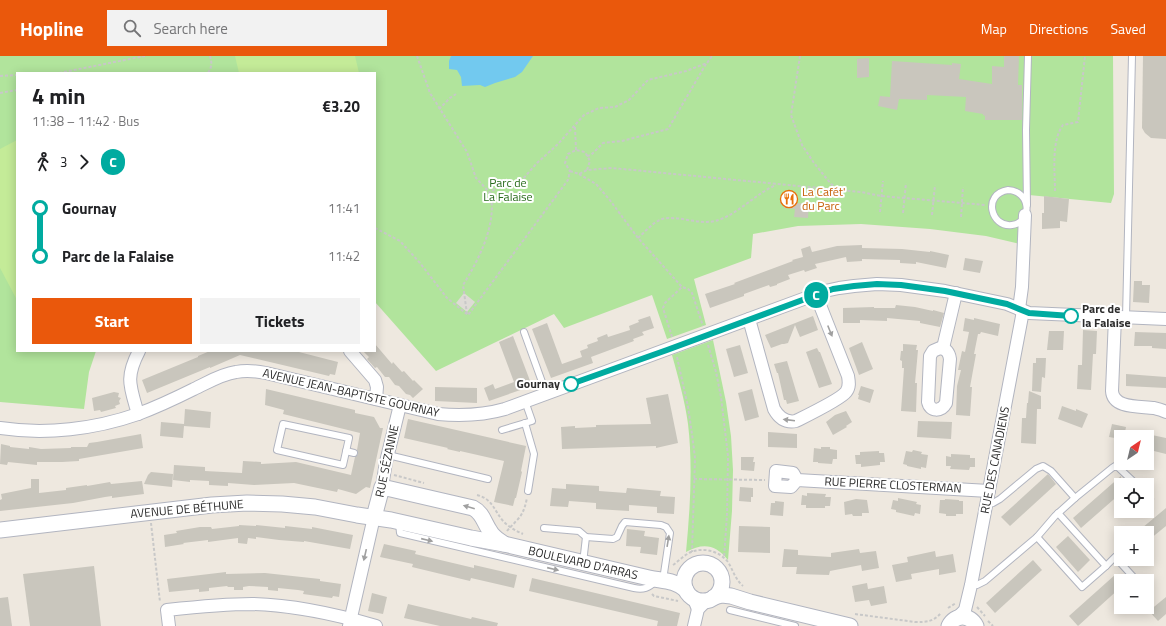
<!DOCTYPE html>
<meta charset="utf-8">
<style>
body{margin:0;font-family:"Titillium Web",sans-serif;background:#f2f2f2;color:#202124;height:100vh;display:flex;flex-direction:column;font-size:15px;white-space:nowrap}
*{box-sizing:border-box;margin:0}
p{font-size:13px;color:#757577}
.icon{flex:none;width:22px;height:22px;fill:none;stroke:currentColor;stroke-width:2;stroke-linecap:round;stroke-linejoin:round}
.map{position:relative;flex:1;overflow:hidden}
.details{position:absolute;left:16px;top:16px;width:360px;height:280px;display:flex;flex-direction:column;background:#fff;border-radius:0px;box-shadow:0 2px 10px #0003}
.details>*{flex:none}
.badge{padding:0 8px;border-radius:13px;font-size:14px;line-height:26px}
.needle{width:26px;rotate:35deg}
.fabs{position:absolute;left:1114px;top:374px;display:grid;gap:8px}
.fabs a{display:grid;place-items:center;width:40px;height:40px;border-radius:0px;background:#fff;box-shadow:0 2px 10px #0003;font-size:20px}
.map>.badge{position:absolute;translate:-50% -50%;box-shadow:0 0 0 2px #fff}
.legs{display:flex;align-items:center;gap:6px;height:44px;padding:0 16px;font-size:13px}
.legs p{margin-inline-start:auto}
.headline{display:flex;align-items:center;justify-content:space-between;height:68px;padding:0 16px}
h1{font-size:22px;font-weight:700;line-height:30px}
.cta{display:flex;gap:8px;margin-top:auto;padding:8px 16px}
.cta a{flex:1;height:46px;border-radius:0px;background:#ea580c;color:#fff;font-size:16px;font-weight:700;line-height:46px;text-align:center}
.cta a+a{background:#f2f2f2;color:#202124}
ul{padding:0 16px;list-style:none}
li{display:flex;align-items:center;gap:14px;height:48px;font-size:15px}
li i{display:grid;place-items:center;width:6px;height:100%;margin:0 5px;background:currentColor}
li i::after{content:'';width:10px;height:10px;margin:-5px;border:3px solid;border-radius:50%;background:#fff}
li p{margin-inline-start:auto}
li:first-child i{background:linear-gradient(#0000 50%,currentColor 0)}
li:last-child i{background:linear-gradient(currentColor 50%,#0000 0)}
header{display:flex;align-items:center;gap:24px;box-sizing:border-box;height:56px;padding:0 20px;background:#ea580c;color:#fff}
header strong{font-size:19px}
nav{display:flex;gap:22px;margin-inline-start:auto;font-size:14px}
.search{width:280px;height:36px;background:#f2f2f2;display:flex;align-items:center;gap:10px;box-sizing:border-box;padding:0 14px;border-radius:0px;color:#757577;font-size:15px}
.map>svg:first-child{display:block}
</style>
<header>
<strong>Hopline</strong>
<div class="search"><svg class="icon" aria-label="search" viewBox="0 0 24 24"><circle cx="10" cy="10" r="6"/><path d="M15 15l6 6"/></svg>Search here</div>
<nav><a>Map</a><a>Directions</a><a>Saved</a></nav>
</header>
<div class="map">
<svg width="1166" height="570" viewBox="0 0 1166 570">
<rect width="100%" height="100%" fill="#eee8df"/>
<!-- green -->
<g fill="#b1e49c">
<polygon points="0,0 1113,0 1114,138 1111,147 1029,139 1020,188 986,180 930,173 861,168 798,170 753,178 751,202 694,223 706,269 667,283 652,239 564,272 554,258 436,315 375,246 375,17 17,17 17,295 96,295 89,316 84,353 0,346"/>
<path d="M713,284L726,346L731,380L733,414L732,455L728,504C715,488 703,487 686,496C690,454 693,410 688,368C685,345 678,321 672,299Z"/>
</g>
<!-- pitch -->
<g fill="#c4eb98">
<polygon points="235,0 355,0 359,17 239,17"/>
<polygon points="17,84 17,244 0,212 0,93"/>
</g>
<!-- plaza -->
<polygon fill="#dedbd6" points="464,237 475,246 467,256 456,247"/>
<!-- water -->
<polygon fill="#72c9ef" points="451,0 533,0 522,16 515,21 495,27 485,31 480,29 462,30 461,21 457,14 449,13 449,5"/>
<!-- building -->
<g fill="#c9c6bd">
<polygon points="1004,0 1019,0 1018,29 1022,29 1022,64 985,64 985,60 983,59 983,58 965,55 966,41 927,39 927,44 899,43 897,54 878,50 880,40 890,41 892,5 952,9 952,7 961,8 959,23 992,28 992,10 1004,11"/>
<polygon points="1143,0 1166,0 1166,83 1151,82 1145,77 1142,72"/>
<polygon points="869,2 869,21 857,22 857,3"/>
<polygon points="782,139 797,140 797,147 809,148 808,162 794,161 795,153 784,152 784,149 780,148"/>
<polygon points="1044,140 1069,143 1067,166 1060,165 1060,172 1042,173 1042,157 1044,157"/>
<polygon points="862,189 862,192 902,193 930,196 930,195 949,199 946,212 916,206 916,208 900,207 900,204 862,203 862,205 847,206 846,201 815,208 817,212 805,216 804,214 788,219 790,223 777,228 777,229 770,231 769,229 744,238 744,240 710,252 705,238 735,228 734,227 793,205 792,204 803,201 801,193 810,190 812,196 837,190"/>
<polygon points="965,202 983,205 980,217 963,214"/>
<polygon points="1134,225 1142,225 1142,229 1150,229 1149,247 1133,246"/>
<polygon points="896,249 915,251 933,255 933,254 944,257 940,271 920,267 920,265 887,262 887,265 860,264 860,267 843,267 843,252 874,251 874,252 895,252"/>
<polygon points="650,260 654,272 642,276 644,279 633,283 634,285 591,301 593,307 551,322 532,273 547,267 562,308 582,301 580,295 588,292 587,289 598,285 597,282 607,278 608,281 630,274 629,270 639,266 638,264"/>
<polygon points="813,260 818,274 800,281 795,269 788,287 784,288 782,288 771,292 765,279"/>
<polygon points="965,262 974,264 974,262 1000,268 998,280 981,276 980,278 978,278 974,298 976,298 970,331 972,331 970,360 956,359 957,330 961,314 958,314 962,295 965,296 969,276 963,275"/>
<polygon points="1083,274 1097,275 1096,298 1093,298 1091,334 1077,333 1078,309 1082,309"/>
<polygon points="1049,275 1064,275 1063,294 1047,294"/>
<polygon points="1135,276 1166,277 1166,293 1152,292 1152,290 1134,290"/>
<polygon points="513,280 532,330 489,345 484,332 493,328 495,333 514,326 499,286"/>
<polygon points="862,286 873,313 859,319 849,292"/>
<polygon points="375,288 392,308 393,306 402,316 404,315 413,325 414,324 423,333 413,342 410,339 406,338 399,330 395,329 389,321 385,321 377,311 375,312 367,303 369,301 363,295 375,295"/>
<polygon points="903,288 917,289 916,294 918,294 915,327 917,327 916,356 901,355 904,312 902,312 902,305 900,304 901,295 903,295"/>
<polygon points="740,289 748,317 734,321 726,293"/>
<polygon points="817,292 819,296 820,296 832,328 819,332 806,296"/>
<polygon points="210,295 295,295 338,306 335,319 330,318 329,320 240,299 210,312 210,311 147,337 142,324 198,301 198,300"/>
<polygon points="1036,302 1046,302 1045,322 1042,321 1041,336 1032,335 1033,307 1036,307"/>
<polygon points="787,305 799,345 787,348 786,344 784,344 778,317 777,317 774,308"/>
<polygon points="1126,318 1166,321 1166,332 1126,330"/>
<polygon points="861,330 874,334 870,347 858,343 859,339 858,339"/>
<polygon points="435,331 477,332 477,347 435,345"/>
<polygon points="266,333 355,354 355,357 374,361 380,372 383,372 370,432 366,431 356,438 338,433 337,436 294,427 254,429 228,427 228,430 209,429 209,425 190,424 190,426 173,424 174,409 205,411 205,415 242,417 243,405 261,406 261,408 296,406 351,419 355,401 358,398 357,394 360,377 283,358 284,354 265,349"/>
<polygon points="752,333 759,361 745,365 738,337"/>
<polygon points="1029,335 1041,340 1041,353 1037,353 1036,388 1021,387 1022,362 1026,362 1027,347 1028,347"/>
<polygon points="114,336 119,337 118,341 121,342 119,345 120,348 115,350 116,352 101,356 100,354 94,355 92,342"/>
<polygon points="668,338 678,387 656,392 656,390 562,393 561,371 575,370 575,372 596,371 596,369 651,368 646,342"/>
<polygon points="1062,350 1076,355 1076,353 1088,358 1082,372 1058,363"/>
<polygon points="185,353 211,356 210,372 184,370 183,382 160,380 161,366 184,368"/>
<polygon points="846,355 852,366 846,370 847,371 833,379 826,366 835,359"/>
<polygon points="408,363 526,390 521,415 522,416 516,442 515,442 513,450 494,446 504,405 460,395 460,396 447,393 448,392 404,382"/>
<polygon points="918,365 952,366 951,383 917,381"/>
<polygon points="1112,368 1126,371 1124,381 1121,381 1121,383 1109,381"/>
<polygon points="768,376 797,378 797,392 768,391"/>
<polygon points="141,378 143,392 79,403 79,405 62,406 37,406 37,409 8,406 7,409 0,408 1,388 10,390 10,391 29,393 29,391 41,393 71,392 71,391 87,391 89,387 97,386"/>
<polygon points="1147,378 1166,382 1166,398 1154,395 1154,396 1149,396 1147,393"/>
<polygon points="821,391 830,391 830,393 837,394 837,403 833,403 832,408 818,407 818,406 813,406 814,392 821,393"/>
<polygon points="913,394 922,396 921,398 928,399 926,412 921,411 921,413 907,410 907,409 903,408 906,395 912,396"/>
<polygon points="879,395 879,397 884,397 885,406 880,406 880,409 861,411 861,408 856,408 855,399 860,399 860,396"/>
<polygon points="951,398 970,399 970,402 975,402 975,411 970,411 969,414 950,413 951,410 946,410 946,400 951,401"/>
<polygon points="741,401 754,401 753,406 755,406 754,415 741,414"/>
<polygon points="151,416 173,418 172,431 144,428 148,419"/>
<polygon points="1048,418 1056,428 1010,470 1001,461"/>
<polygon points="1121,420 1121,437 1081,472 1073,462"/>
<polygon points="31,423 39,423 39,437 66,434 66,432 87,429 87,430 110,426 111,428 142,425 144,438 112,442 112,440 105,441 73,447 0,455 0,444 2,443 1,438 31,432"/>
<polygon points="566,428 599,430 599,435 626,437 627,432 661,435 660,440 675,441 674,458 657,457 657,451 629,449 629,455 596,453 596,447 569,445 568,451 550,450 552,432 566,433"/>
<polygon points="740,431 753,432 753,441 751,441 751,446 739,445"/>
<polygon points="807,437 826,438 825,441 831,441 830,450 825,450 825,452 806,452 806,449 801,449 802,439 807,440"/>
<polygon points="898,442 917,446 916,448 921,449 920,458 915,457 914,460 896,456 896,454 891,453 893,444 898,445"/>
<polygon points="856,443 867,444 869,457 862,457 862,460 853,460 852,458 845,459 844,446"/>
<polygon points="945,443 959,444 959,445 963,445 963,458 956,458 956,460 946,460 946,458 939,457 940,444 945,444"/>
<polygon points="775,445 784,446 783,460 770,459 771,447 775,447"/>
<polygon points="1166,452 1166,470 1150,483 1147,477 1142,472"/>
<polygon points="239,469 256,470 256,469 285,472 285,470 312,473 312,471 353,479 350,493 304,485 304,486 279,484 256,481 256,483 248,482 247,488 238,487 238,482 208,486 208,484 183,487 184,488 165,491 164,479 177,477 176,475 200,471 211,471 212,473 239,470"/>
<polygon points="739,470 770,471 770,497 738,496"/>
<polygon points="627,473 645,475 644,480 659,482 657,499 640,497 641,491 626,490"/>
<polygon points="1068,480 1090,504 1078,516 1056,491"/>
<polygon points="384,488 416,495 415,498 474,512 474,509 517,519 514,532 471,522 470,525 412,511 413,508 380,501"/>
<polygon points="784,493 798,494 798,499 831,501 831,497 859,493 860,497 876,495 879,512 862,515 861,509 830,515 829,519 796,518 797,511 782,511"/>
<polygon points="935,495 936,501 953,498 956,516 939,519 939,513 911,518 912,523 896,526 892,509 908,506 907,501"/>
<polygon points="1033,504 1042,514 995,557 986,547"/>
<polygon points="94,510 101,570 30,570 23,518"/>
<polygon points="226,516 226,518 265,517 320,523 320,525 341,528 339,541 333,540 332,542 303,538 304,535 298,534 278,532 278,535 268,534 268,531 249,530 243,531 243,534 234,534 234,531 228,531 227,530 209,532 209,535 199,536 199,533 169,536 167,523"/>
<polygon points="1116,518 1121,525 1121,531 1078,570 1069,560"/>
<polygon points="532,522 680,557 677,570 657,570 658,565 529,535"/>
<polygon points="867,527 868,533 884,530 887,547 871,550 869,544 855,546 852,530"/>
<polygon points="372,537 387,541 383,558 368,555"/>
<polygon points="8,541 12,570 0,570 0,542"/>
<polygon points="1166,541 1166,558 1158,565 1149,555"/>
<polygon points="408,548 471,563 472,561 498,567 497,570 440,570 404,562"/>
</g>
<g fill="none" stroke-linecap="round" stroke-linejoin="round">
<!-- service casing -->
<g stroke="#b2b5c0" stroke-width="8">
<g id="service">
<path d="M1008,134C1031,135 1033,166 1012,169C991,172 982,138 1008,134Z"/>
<polyline points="1027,149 1026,74 1028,0"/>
<polyline points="1126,262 1132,0"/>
<polyline points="524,276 546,337"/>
<polyline points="525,367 534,398 528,435"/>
<polygon points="283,368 349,382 343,409 277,394"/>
<polyline points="502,374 532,365 525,345"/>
<polyline points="346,395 354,397"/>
<polyline points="388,399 488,423"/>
<polyline points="1147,440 1150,443"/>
<polyline points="986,449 993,447 1000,443 1036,413 1043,410 1051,415 1075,442"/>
<polyline points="1058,457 1106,510 1115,501 1137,525"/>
<path d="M399,467L400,477L634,532C643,534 649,532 656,525"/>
<polyline points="544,472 579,475 586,481 613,483 617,481 622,470 625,466 661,469 666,471 670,477 663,524"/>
<polyline points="1037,481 1082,531 1106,510"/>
<polyline points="583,507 586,481"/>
<polyline points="971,529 977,529 985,525 1037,481 1055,460 1075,442 1112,412 1115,410 1119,412 1137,429"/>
<polyline points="730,554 795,570"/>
</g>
</g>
<!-- minor casing -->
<g stroke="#b2b5c0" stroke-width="14">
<g id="minor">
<polyline points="1019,253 1022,231 1025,159"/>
<path d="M1115,261L1112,335C1113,353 1141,350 1154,352C1158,353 1162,354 1166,356"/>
<path d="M749,263L774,353C779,362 786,367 796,365C806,360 841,343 846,336C850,331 849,326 848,320L816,239"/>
<path d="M940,292C946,293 949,296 950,303L946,347C941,356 930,356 928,346L930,300L933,295Z"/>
<polyline points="943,292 956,237"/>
<polyline points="350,295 375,324 377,331 376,343"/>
<path d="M138,358C130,330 125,322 139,295"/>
<path d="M0,372C46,379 95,373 138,358C157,351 176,342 194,333C207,327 221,318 236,316C246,314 256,315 266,317L438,358C460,360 484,359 505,353L825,235L839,232L854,230L877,228L901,229L945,235L1007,248L1029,257L1166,263"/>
<polyline points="797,424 791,431 775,430 776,415 793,417 797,424 989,435"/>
<polyline points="382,431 386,406 400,349"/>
<polyline points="693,541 698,553"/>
<polyline points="958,561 965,554 971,529 1023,255"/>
<path d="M169,570L167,554C195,551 224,548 252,548C294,549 335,558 376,570"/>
<polyline points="349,570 374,461"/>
<polyline points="694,570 698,553 707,544"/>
</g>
</g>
<!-- tertiary casing -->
<g stroke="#b2b5c0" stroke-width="17">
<g id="tertiary">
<path d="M374,461L382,431L473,452C483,457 484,467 490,475C493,481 499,484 504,488"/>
<path d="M0,474L212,449L247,447L282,448L315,451L357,459L391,464L471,482L504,488L649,522C663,525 675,524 686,534"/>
<circle cx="703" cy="526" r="19"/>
<polyline points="714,541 722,539 731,540 750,546 850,570"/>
<path d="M949,570C955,558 970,558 976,570"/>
</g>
</g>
<!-- path -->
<g stroke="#c8c8c8" stroke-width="2" stroke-dasharray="3 2" stroke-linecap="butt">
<polyline points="417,0 430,37 467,96 476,122 490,137 498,130 521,125 537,107 558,88 584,59 599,52 615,51 629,44 648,24 686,15 707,7 712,0"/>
<polyline points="800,0 791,59 802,89 814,107 831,128 838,133"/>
<polyline points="59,17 145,0"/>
<path d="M208,17C212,11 212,7 210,0"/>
<polyline points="0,20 17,19"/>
<polyline points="0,37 17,34"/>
<polyline points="439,53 450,42 456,38"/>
<polyline points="575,71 576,94"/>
<polyline points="587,100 591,99 603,87 622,85 668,73 706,8"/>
<polyline points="570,115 579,118 587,114 612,112 861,136 881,140 985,149"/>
<polyline points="579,118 596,128 609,143 638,182 682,231 688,233 692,237 703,270"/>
<path d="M1055,135C1055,116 1051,85 1063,69L1078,66L1085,0"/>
<polyline points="880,156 883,125"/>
<polyline points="903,157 906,127"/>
<polyline points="932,159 935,129"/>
<polyline points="961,161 963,131"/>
<polyline points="375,172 400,185 420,207 447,242 468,259 568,124 570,115 565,107 568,98 576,94 585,96 590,105 587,114"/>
<path d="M638,182C645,176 653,166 662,163C679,159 697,169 715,165C736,160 755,138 776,129"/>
<path d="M467,258L463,229C478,205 498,167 490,137"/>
<polyline points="672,281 663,252 665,247 682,231"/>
<polyline points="708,289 716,316 721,341 728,400 727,458 724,502"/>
<polyline points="677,301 688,351 692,378 695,402 692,496"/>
<polyline points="394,419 424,427"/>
<polyline points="694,423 765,424"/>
<path d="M477,439C493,443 494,455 504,466C509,471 516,475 523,478"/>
<polyline points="151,467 160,546"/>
<path d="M507,475C510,471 513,469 516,465C523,459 525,451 527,442"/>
<path d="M673,509C679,505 684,499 691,496C704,491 719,495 728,506C733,514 735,523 743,530"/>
<polyline points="652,538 654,540 678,545"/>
<polyline points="977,551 985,560"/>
<polyline points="948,552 956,547"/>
<path d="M855,558L915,566C927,566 933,566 941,557"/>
<polyline points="988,565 993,570"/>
</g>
<!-- service -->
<use href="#service" stroke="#fff" stroke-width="6"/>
<!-- minor -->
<use href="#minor" stroke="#fff" stroke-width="12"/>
<!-- tertiary -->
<use href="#tertiary" stroke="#fff" stroke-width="15"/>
</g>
<!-- one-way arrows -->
<defs><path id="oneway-solid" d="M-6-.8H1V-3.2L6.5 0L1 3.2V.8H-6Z"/></defs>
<g fill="#a0a0a0">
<use href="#oneway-solid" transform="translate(830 275) rotate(68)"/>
<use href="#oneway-solid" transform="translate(789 364) rotate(-173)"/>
<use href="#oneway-solid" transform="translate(469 451) rotate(-164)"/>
<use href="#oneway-solid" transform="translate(427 484) rotate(13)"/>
<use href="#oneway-solid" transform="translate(668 485) rotate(-81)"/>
<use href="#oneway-solid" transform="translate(365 499) rotate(103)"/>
<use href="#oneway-solid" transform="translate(553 513) rotate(13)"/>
</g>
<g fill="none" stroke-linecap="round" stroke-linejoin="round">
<!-- line-1 casing -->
<g stroke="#fff" stroke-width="9">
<polyline id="line-1" points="571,328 667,294 816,239 833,233 854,230 877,228 901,229 945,235 1007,248 1029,257 1071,260"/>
</g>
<!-- line-1 -->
<use href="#line-1" stroke="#00aba0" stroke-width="6"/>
</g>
<!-- icons -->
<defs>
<g id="restaurant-ring" transform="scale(0.9)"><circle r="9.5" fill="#fff" stroke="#e8710a" stroke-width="1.5"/><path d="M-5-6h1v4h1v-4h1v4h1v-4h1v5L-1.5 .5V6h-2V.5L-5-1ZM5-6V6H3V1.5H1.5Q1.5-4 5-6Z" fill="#e8710a"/></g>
</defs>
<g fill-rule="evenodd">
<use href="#restaurant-ring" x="789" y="143"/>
</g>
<!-- markers -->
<g fill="#fff" stroke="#00aba0" stroke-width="2">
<circle cx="1071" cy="260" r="7"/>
<circle cx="571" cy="328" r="7"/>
</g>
<g text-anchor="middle" stroke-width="4" stroke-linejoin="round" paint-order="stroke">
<!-- park labels -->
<g font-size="12" fill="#286b1b" stroke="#fff">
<text x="508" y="131">Parc de<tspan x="508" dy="14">La Falaise</tspan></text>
</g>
<!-- food labels -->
<g font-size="12" fill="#c56008" stroke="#fff" text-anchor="start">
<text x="802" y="140">La Cafét'<tspan x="802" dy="14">du Parc</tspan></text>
</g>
<!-- stop labels -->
<g font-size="12" font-weight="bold" fill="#2c2c2c" stroke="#fff" text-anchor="start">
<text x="1082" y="257">Parc de<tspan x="1082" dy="14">la Falaise</tspan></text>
<text x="560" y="332" text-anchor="end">Gournay</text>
</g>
<!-- street labels -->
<g font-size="12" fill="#2c2c2c" stroke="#fff">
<text transform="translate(351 337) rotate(13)" y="4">AVENUE JEAN-BAPTISTE GOURNAY</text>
<text transform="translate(995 404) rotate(-79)" y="4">RUE DES CANADIENS</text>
<text transform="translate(387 405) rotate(-78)" y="4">RUE SÉZANNE</text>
<text transform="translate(893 429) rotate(3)" y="4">RUE PIERRE CLOSTERMAN</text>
<text transform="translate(187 453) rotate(-5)" y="4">AVENUE DE BÉTHUNE</text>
<text transform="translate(583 507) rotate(13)" y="4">BOULEVARD D'ARRAS</text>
</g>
</g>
</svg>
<div class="fabs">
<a><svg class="needle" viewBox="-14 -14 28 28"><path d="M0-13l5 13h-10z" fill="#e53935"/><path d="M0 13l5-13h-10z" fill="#757577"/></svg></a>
<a><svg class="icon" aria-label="locate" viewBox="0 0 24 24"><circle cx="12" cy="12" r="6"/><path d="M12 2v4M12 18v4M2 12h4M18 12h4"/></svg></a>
<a>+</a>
<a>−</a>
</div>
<b class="badge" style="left:816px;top:239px;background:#00aba0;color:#fff">C</b>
<section class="details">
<div class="headline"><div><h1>4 min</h1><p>11:38 – 11:42 · Bus</p></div><b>€3.20</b></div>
<div class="legs"><svg class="icon" aria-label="walk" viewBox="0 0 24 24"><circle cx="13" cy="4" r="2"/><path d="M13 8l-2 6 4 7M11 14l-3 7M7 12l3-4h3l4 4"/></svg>3<svg class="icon" aria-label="forward" viewBox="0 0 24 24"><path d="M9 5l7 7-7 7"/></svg><b class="badge" style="background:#00aba0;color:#fff">C</b></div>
<ul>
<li><i style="color:#00aba0"></i><b>Gournay</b><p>11:41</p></li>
<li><i style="color:#00aba0"></i><b>Parc de la Falaise</b><p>11:42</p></li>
</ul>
<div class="cta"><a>Start</a><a>Tickets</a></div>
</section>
</div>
